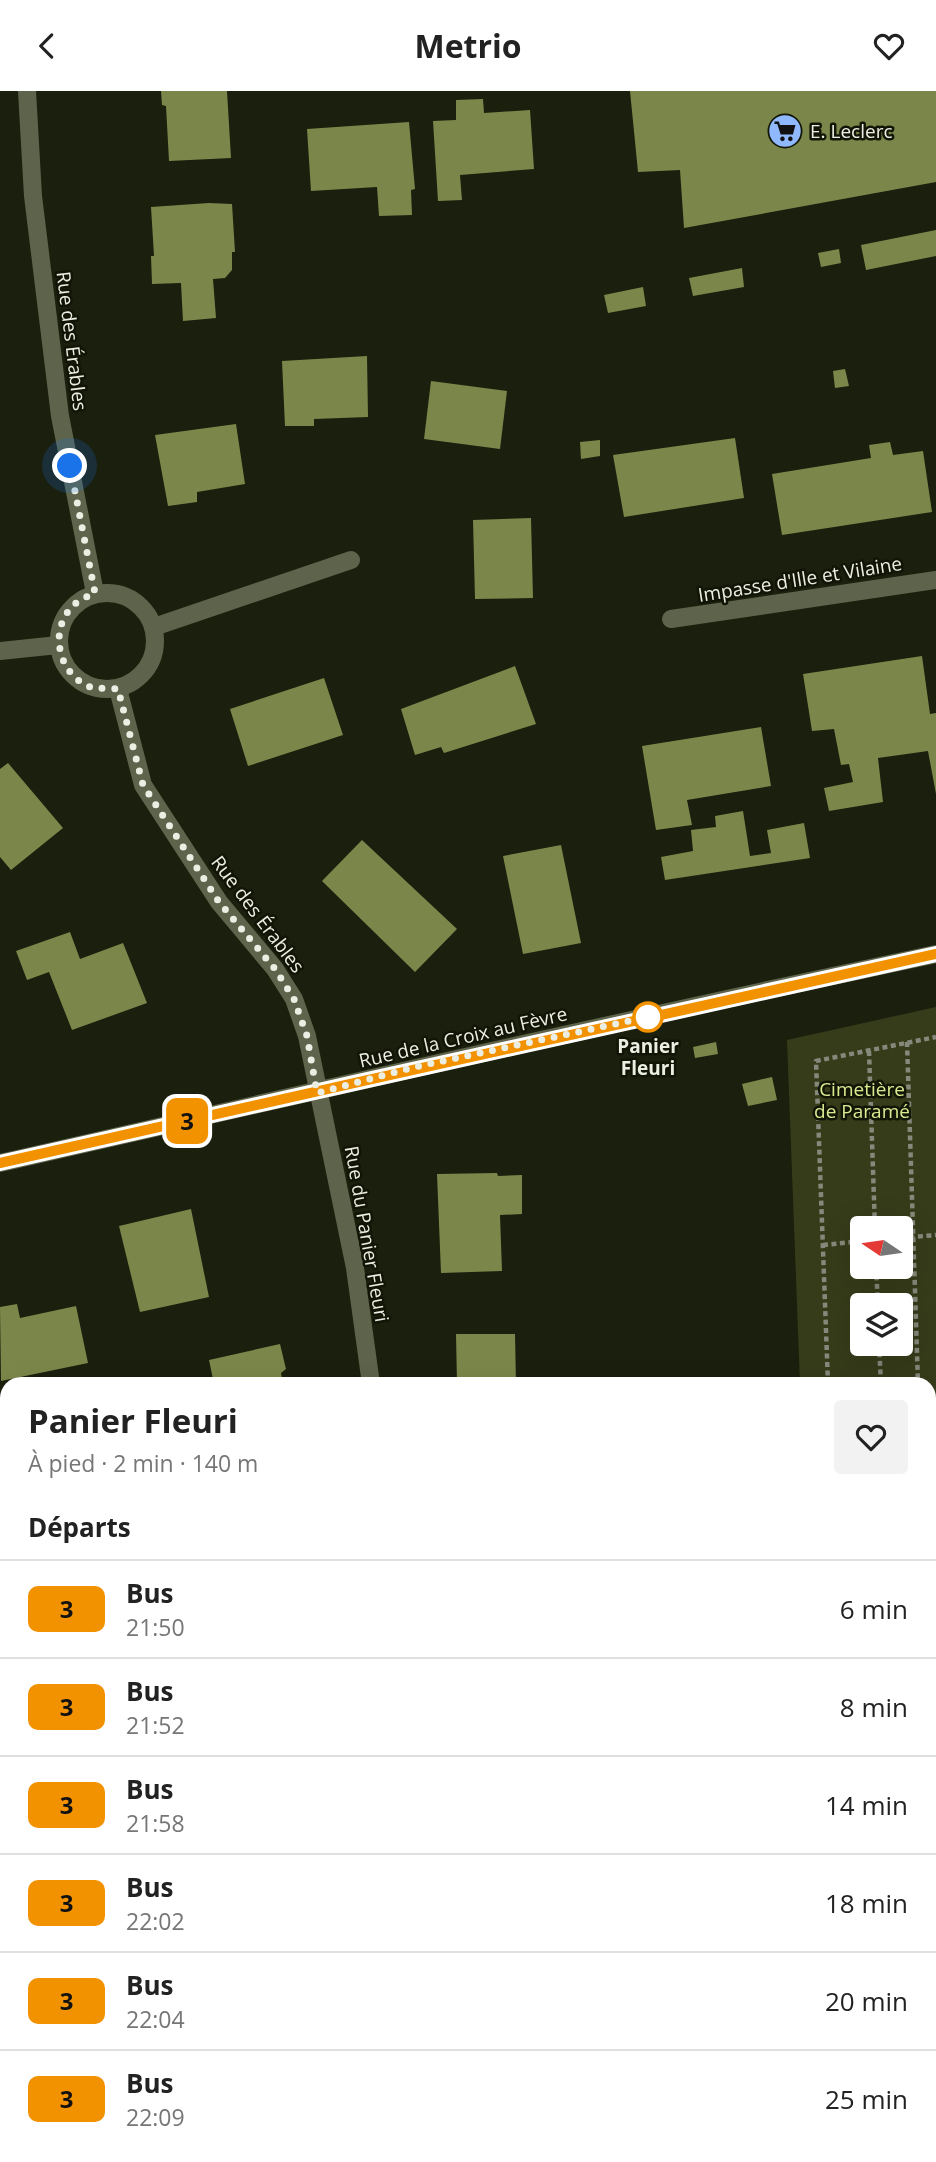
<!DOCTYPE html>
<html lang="fr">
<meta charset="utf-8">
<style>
body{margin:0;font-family:"Open Sans",sans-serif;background:#f2f2f2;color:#222;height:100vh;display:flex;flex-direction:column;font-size:26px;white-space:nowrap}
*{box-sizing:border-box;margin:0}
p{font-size:23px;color:#767676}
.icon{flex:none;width:38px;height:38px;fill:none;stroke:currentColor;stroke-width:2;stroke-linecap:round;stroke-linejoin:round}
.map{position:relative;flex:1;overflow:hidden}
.side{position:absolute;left:0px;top:1286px;width:936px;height:786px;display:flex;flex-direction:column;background:#fff;border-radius:21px 21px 0 0;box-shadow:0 7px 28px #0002}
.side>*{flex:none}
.badge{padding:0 14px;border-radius:10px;font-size:24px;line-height:46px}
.needle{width:46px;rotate:283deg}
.fabs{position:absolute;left:850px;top:1125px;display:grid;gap:14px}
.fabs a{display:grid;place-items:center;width:63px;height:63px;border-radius:7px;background:#fff;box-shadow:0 7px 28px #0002;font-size:35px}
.you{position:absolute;width:35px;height:35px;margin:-18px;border:5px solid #fff;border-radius:50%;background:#1a73e8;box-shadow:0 0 0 10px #1a73e833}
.map>.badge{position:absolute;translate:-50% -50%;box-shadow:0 0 0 4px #fff}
h2{padding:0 28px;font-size:26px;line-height:63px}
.round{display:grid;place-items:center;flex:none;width:74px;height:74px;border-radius:7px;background:#f2f2f2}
.summary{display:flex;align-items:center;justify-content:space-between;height:119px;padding:0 28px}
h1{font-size:33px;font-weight:700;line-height:52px}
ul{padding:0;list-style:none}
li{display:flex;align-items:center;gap:21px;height:98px;padding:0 28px;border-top:2px solid #e0e0e0}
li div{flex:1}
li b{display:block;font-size:26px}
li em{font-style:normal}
li .badge{min-width:77px;font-weight:700;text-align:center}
header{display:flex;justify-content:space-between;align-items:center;height:91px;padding:0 28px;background:#fff;font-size:32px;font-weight:700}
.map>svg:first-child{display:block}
</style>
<header><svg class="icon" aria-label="back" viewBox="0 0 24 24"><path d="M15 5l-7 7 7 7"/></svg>Metrio<svg class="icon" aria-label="heart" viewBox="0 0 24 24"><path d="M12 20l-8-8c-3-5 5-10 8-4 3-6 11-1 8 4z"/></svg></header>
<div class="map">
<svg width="936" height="2071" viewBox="0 0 936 2071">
<rect width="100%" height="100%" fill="#1b1f0d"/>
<!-- green -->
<path fill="#363c1a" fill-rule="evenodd" d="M936,916V1770H929V1293H800L787,949ZM863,1138H901V1176H863ZM863,1214H901V1253H863Z"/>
<!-- building -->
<g fill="#7b874a">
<polygon points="161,0 227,0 231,67 169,70 166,15 162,14"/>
<polygon points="630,0 936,0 936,91 684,137 680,79 638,81"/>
<polygon points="483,8 484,22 530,19 534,78 460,84 462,109 438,110 433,30 456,29 456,9"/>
<polygon points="409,31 415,98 411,99 412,124 379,125 377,96 311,100 307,38"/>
<polygon points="209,112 232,113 235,161 232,161 232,179 225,187 213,188 216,227 183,230 181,192 152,193 151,165 154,165 151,116"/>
<polygon points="936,139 936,165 866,179 861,154"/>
<polygon points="839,158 841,172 821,176 818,162"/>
<polygon points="742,177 744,196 693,205 689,187"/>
<polygon points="643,196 646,215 608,222 604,204"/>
<polygon points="367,265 368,326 314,328 314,335 285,335 282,270"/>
<polygon points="845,278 849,295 835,297 833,280"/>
<polygon points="431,290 507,300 500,358 424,348"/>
<polygon points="236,333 245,393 197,401 197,411 168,415 155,344"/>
<polygon points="735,347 744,407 624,426 613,364"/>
<polygon points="600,349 600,365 581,368 580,351"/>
<polygon points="890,351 893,364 923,360 932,421 782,444 772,383 871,367 869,354"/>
<polygon points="531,427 533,507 475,508 473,429"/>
<polygon points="922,565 930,623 936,622 936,703 928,660 878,667 883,711 829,720 824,697 853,691 849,673 841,674 834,638 812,640 803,583"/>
<polygon points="515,575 536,633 444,662 441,656 415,664 401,618"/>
<polygon points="324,587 343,644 248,675 230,618"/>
<polygon points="761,636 771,695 687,709 692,734 656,739 642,655"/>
<polygon points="8,672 63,737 11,779 0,766 0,678"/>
<polygon points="743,720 750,765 771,762 767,739 804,732 810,767 665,789 661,766 693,760 691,739 716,736 715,725"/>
<polygon points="362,749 457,838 415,881 322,790"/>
<polygon points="561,754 581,852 523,863 503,765"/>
<polygon points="70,841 80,868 123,852 147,912 72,939 49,881 27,889 16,860"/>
<polygon points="716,951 718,963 695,967 693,956"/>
<polygon points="772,986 777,1009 748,1015 742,993"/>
<polygon points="497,1082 498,1085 522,1084 522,1123 500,1124 502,1180 441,1182 437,1083"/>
<polygon points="191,1118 209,1206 140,1221 119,1135"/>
<polygon points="17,1213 20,1227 76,1215 88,1272 1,1290 0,1216"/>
<polygon points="456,1243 515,1243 516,1293 457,1293"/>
<polygon points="280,1253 286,1278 281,1282 283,1293 214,1293 209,1269"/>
<polygon points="7,1888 7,1966 0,1968 0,1889"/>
<polygon points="929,2037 936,2037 936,2071 895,2071 895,2065 929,2065"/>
<polygon points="8,2065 67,2065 68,2071 9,2071"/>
<polygon points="615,2065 675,2065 671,2071 625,2071"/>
<polygon points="717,2065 865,2065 865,2071 715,2071"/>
</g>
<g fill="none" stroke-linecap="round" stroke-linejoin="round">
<!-- path -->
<g stroke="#85897b" stroke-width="4.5" stroke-dasharray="5 3.5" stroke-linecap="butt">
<polyline points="907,951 918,1293"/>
<polyline points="869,960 875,1138"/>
<polyline points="901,1147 936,1144"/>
<polyline points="823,1154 863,1150"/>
<polyline points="876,1176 878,1214"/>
<polyline points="879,1253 881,1293"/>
<polyline points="828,1293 816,970 936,946"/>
<polyline points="929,1350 936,1350"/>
<polyline points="929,1580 936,1580"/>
<polyline points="929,1633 933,1734"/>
<polyline points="929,1803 936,1803"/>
</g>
<!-- minor -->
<g stroke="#5e644b" stroke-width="18">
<polyline points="27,0 33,105 60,325 95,502"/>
<circle cx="107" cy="550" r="48"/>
<polyline points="671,528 936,489"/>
<polyline points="154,536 351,469"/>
<polyline points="0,560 58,554"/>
<polyline points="118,598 143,694 219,811 275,878 294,908 307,945 355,1177 371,1293"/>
<polyline points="488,2065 495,2071"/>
</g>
<!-- tertiary -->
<path stroke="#5e644b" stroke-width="18" d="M0,1072C312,1001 623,929 936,863"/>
</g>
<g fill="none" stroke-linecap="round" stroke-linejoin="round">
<!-- line casing -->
<g stroke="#fff" stroke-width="16">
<path id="line" d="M0,1072C312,1002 623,930 936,863"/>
</g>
<!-- line -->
<use href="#line" stroke="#f39200" stroke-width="10"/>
<!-- walk -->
<path stroke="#ebeee3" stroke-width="7" stroke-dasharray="0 12.6" d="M70,375L95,502C89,505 80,508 75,513C48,536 57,583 90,596C97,598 109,597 118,598L143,694L219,811L275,878L294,908L307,945L317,1002L415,976L648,926"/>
</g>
<!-- icons -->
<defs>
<g id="supermarket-disc" transform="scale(1.75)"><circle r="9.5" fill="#90b8fd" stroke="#121505"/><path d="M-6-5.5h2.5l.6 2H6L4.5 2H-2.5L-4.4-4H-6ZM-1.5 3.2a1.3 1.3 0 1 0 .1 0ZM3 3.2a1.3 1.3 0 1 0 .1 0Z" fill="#111"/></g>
</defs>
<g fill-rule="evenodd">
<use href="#supermarket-disc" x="785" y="40"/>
</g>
<!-- markers -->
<circle fill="#fff" stroke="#f39200" stroke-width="3.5" cx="648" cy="926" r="14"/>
<g text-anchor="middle" stroke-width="5" stroke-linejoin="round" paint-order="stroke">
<!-- poi labels -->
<g font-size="19" fill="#ebeee3" stroke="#121505" text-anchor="start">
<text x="810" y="47">E. Leclerc</text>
</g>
<!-- street labels -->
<g font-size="19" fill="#ebeee3" stroke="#121505">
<text transform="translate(72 250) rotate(83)" y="7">Rue des Érables</text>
<text transform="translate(800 488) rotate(-9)" y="7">Impasse d'Ille et Vilaine</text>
<text transform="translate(258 823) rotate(53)" y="7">Rue des Érables</text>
<text transform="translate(463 946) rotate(-13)" y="7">Rue de la Croix au Fèvre</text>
<text transform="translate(367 1143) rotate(80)" y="7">Rue du Panier Fleuri</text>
</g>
<!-- stop labels -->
<g font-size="19" font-weight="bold" fill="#ebeee3" stroke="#121505">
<text x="648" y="962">Panier<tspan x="648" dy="22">Fleuri</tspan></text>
</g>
<!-- park labels -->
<g font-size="19" fill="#d8ea90" stroke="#121505">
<text x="862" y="1005">Cimetière<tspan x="862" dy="22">de Paramé</tspan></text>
</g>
</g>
</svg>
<div class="fabs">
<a><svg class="needle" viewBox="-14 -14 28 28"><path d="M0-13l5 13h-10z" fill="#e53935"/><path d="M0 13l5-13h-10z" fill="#767676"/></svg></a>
<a><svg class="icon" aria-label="layers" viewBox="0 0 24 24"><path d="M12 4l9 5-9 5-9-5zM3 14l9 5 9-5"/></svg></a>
</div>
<div class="you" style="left:70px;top:375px"></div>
<b class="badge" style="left:187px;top:1030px;background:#f39200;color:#111">3</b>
<section class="side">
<div class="summary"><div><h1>Panier Fleuri</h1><p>À pied · 2 min · 140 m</p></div><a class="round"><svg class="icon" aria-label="heart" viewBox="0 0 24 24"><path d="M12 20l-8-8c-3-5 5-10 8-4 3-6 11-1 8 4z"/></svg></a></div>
<h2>Départs</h2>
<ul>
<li><span class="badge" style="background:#f39200;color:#111">3</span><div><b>Bus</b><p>21:50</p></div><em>6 min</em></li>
<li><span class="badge" style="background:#f39200;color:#111">3</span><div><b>Bus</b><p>21:52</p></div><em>8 min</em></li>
<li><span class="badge" style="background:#f39200;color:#111">3</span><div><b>Bus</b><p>21:58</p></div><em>14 min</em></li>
<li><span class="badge" style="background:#f39200;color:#111">3</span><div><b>Bus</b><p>22:02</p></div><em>18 min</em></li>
<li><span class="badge" style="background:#f39200;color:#111">3</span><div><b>Bus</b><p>22:04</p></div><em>20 min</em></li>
<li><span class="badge" style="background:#f39200;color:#111">3</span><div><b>Bus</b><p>22:09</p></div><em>25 min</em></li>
</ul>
</section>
</div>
